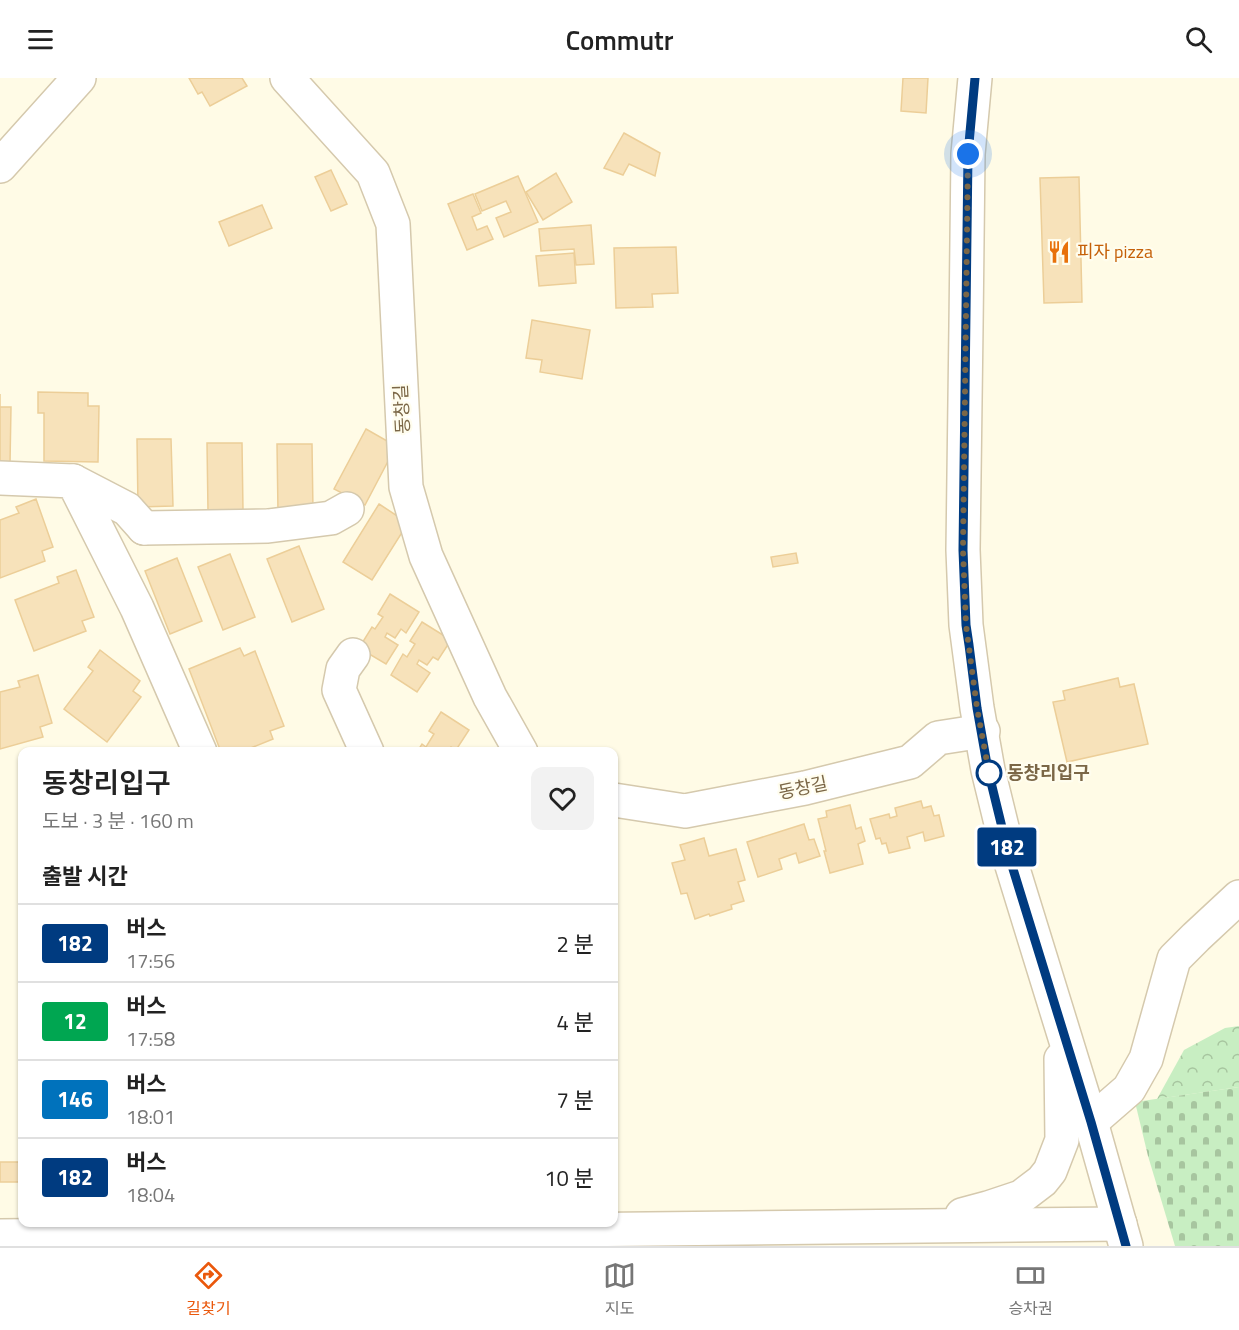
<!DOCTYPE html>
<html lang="ko">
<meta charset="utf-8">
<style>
body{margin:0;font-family:"Titillium Web","Noto Sans KR",sans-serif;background:#f2f2f2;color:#222;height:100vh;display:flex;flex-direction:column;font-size:22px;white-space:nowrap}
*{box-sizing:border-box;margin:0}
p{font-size:20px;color:#767676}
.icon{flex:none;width:33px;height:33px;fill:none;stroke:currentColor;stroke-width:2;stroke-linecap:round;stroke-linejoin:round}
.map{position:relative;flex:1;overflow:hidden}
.drawer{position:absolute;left:18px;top:669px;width:600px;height:480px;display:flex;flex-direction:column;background:#fff;border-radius:12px;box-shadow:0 2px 4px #0004}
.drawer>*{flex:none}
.badge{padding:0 12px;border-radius:4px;font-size:21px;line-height:39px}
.you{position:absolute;width:30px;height:30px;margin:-15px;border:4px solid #fff;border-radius:50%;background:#1a73e8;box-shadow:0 0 0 9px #1a73e833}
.map>.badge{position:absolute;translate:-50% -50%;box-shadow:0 0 0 3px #fff}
h2{padding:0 24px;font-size:22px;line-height:54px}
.round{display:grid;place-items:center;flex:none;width:63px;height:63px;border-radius:12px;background:#f2f2f2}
.summary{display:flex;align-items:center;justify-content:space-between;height:102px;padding:0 24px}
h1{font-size:28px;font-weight:600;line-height:45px}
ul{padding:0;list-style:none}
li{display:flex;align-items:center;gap:18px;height:78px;padding:0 24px;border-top:2px solid #e0e0e0}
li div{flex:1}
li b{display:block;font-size:22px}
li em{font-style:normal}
li .badge{min-width:66px;font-weight:700;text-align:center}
header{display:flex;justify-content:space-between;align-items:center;height:78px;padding:0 24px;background:#fff;font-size:27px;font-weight:600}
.menu{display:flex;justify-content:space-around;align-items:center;height:84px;border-top:2px solid #e0e0e0;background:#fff;font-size:16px;color:#767676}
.menu a{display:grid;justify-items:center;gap:3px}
.menu .on{color:#ea580c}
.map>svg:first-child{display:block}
</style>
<header><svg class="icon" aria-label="menu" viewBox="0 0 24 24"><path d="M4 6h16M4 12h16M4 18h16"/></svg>Commutr<svg class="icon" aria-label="search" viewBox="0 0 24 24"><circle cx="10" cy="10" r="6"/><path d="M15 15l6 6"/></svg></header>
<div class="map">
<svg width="1239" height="1168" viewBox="0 0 1239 1168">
<defs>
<pattern id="forest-crowns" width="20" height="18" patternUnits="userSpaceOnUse" patternTransform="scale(1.5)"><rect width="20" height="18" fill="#c8eec2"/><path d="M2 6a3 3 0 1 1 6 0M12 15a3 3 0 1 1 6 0" fill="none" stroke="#a7c59f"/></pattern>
<pattern id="cemetery-stones" width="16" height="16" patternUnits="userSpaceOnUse" patternTransform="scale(1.5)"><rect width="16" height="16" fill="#c8eec2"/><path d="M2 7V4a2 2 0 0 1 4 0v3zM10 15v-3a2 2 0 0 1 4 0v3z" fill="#a7c59f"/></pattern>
</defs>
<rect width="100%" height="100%" fill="#fffbe6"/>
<!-- forest -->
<polygon fill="url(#forest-crowns)" points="1239,948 1239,1009 1157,1021 1184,972 1225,950"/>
<!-- cemetery -->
<polygon fill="url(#cemetery-stones)" points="1239,1009 1239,1168 1175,1168 1148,1078 1135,1024"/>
<!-- building -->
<g fill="#f7e2ba" stroke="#ecce98" stroke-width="1.5">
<polygon points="189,0 242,0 247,8 210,28 202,14 198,16"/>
<polygon points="903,0 928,0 926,35 901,33"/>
<polygon points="624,55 660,75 655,98 629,86 623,97 604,90"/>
<polygon points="331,92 347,126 331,133 315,99"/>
<polygon points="556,95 572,124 543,142 526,114"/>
<polygon points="518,98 538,144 504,159 496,140 511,134 506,123 482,133 475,116"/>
<polygon points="1079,99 1082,224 1044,225 1040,100"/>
<polygon points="473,116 481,135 472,139 477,152 487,148 493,161 467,172 448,126"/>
<polygon points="262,127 272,150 229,168 219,144"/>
<polygon points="591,147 594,186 576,187 574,171 541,173 539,151"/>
<polygon points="676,169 678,215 652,216 653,229 616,230 614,170"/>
<polygon points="574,175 576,205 539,208 536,178"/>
<polygon points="532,242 590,252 582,301 540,294 542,282 526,280"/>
<polygon points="38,314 88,315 88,328 99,328 98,384 44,383 44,335 38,335"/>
<polygon points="0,316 0,329 11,329 10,386 0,385"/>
<polygon points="366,351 396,368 365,427 334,411"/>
<polygon points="137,361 171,361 173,428 138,429"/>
<polygon points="207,365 242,365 243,432 208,433"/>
<polygon points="277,366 312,366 313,433 278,434"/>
<polygon points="36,421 53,469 42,473 45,483 0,500 0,442 19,435 16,429"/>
<polygon points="379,426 408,445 372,502 343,484"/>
<polygon points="299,468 324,531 292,544 267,481"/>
<polygon points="796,475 798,485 773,489 771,479"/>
<polygon points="230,476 255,539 223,552 198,489"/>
<polygon points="177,480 202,543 170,556 145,493"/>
<polygon points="76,492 94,539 82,543 86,553 34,573 15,522 59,505 57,499"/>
<polygon points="390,516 419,534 406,555 401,551 395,560 387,555 385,559 398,567 386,586 359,570 372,549 375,551 383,539 378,536"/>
<polygon points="422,544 451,562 438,582 433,579 427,587 419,582 417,586 430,595 417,614 391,597 403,576 407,579 415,566 410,563"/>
<polygon points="240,570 244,578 255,573 284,648 270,653 273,661 241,674 221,674 189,591"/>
<polygon points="100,572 140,603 133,613 141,619 107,664 64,631 93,593 88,589"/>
<polygon points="38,597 52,645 40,649 43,659 0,671 0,614 20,609 18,603"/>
<polygon points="1118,600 1120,609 1134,606 1148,666 1067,684 1053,624 1065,622 1063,613"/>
<polygon points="441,634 469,652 456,672 451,669 448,674 440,674 438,672 437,674 417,674 422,666 426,669 434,656 429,653"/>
<polygon points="921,723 923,730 931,728 934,738 939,737 944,758 925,763 923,754 907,759 910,770 889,775 886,765 882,766 880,760 876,761 870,741 889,736 890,740 897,738 895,730"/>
<polygon points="850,727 856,751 861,749 865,763 858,766 863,786 830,795 824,773 826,773 818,741 827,739 826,733"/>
<polygon points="804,746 809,762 814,761 820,778 799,785 796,775 779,781 782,791 758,799 747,764"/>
<polygon points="704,760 709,778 736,771 745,802 738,804 744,823 731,827 732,831 710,838 709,836 695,841 687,815 681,816 672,785 685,782 680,767"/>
<rect x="0" y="1084" width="22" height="20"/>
</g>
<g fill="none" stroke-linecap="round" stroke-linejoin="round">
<!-- minor casing -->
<g stroke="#d5c9ad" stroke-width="36">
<g id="minor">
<polyline points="287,0 373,95 393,146 406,409 426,478 490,619 521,674"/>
<polyline points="975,0 968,76 966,248 963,472 966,547 977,630 988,692 1009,778 1091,1044 1126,1168"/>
<polyline points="0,88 79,0"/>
<polyline points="0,400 73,403 137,530 200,674"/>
<polyline points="73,403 127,431 144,450"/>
<polyline points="144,450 268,448 331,440 347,431"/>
<polyline points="353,577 343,591 339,612 367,674"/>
<polyline points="614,722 685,733 805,710 910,684 938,660 983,653"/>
<polyline points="1091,1044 1129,1011 1146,981 1174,881 1196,859 1239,819"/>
<polyline points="962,1137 988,1130 1021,1119 1042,1103 1050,1093 1062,1062 1061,981"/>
<polyline points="0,1158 1120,1146"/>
</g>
</g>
<!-- minor -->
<use href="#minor" stroke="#fff" stroke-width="33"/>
</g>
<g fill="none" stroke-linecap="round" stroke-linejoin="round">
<!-- line casing -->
<g stroke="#fff" stroke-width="14">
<polyline id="line" points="975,0 968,76 963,472 966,547 969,567 977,630 988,692 1009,778 1091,1044 1126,1168"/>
</g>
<!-- line -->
<use href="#line" stroke="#003b80" stroke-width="9"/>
<!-- walk -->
<polyline stroke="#7b6747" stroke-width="6" stroke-dasharray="0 10.8" points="968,76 963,472 966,547 977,630 989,695"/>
</g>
<!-- icons -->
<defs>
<g id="restaurant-bare" transform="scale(1.8)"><path d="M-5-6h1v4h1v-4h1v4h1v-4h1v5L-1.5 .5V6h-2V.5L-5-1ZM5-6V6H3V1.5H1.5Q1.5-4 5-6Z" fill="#e8710a" stroke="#fffdee" stroke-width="2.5" paint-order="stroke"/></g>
</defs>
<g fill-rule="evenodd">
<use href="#restaurant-bare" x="1059" y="174"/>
</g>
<!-- markers -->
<circle fill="#fff" stroke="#003b80" stroke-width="3" cx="989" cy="695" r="12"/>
<g text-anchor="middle" stroke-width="4.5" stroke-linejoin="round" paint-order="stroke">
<!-- food labels -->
<g font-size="18" fill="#c56008" stroke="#fffdee" text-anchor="start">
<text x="1077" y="180">피자 pizza</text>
</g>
<!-- street labels -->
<g font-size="18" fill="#7b6747" stroke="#fffdee">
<text transform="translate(402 331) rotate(-93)" y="6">동창길</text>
<text transform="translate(803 710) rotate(-12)" y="6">동창길</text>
</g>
<!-- stop labels -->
<g font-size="18" font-weight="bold" fill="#7b6747" stroke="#fffdee" text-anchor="start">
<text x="1007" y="701">동창리입구</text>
</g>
</g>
</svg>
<div class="you" style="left:968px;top:76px"></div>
<b class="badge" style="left:1007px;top:769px;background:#003b80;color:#fff">182</b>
<section class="drawer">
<div class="summary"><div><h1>동창리입구</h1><p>도보 · 3 분 · 160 m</p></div><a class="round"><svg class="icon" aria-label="heart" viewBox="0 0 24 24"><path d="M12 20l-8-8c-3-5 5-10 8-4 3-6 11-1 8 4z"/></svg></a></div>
<h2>출발 시간</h2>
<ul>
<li><span class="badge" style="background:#003b80;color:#fff">182</span><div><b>버스</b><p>17:56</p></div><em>2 분</em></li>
<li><span class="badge" style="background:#00a651;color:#fff">12</span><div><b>버스</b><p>17:58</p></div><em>4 분</em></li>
<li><span class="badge" style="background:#0072bc;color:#fff">146</span><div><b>버스</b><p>18:01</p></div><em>7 분</em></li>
<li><span class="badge" style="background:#003b80;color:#fff">182</span><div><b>버스</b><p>18:04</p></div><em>10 분</em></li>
</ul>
</section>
</div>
<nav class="menu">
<a class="on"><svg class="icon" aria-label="directions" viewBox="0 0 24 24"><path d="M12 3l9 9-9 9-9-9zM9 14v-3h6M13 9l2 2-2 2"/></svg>길찾기</a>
<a><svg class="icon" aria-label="map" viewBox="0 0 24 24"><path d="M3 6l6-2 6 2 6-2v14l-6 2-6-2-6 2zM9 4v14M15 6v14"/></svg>지도</a>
<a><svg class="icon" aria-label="tickets" viewBox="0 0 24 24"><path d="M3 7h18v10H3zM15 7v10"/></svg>승차권</a>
</nav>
